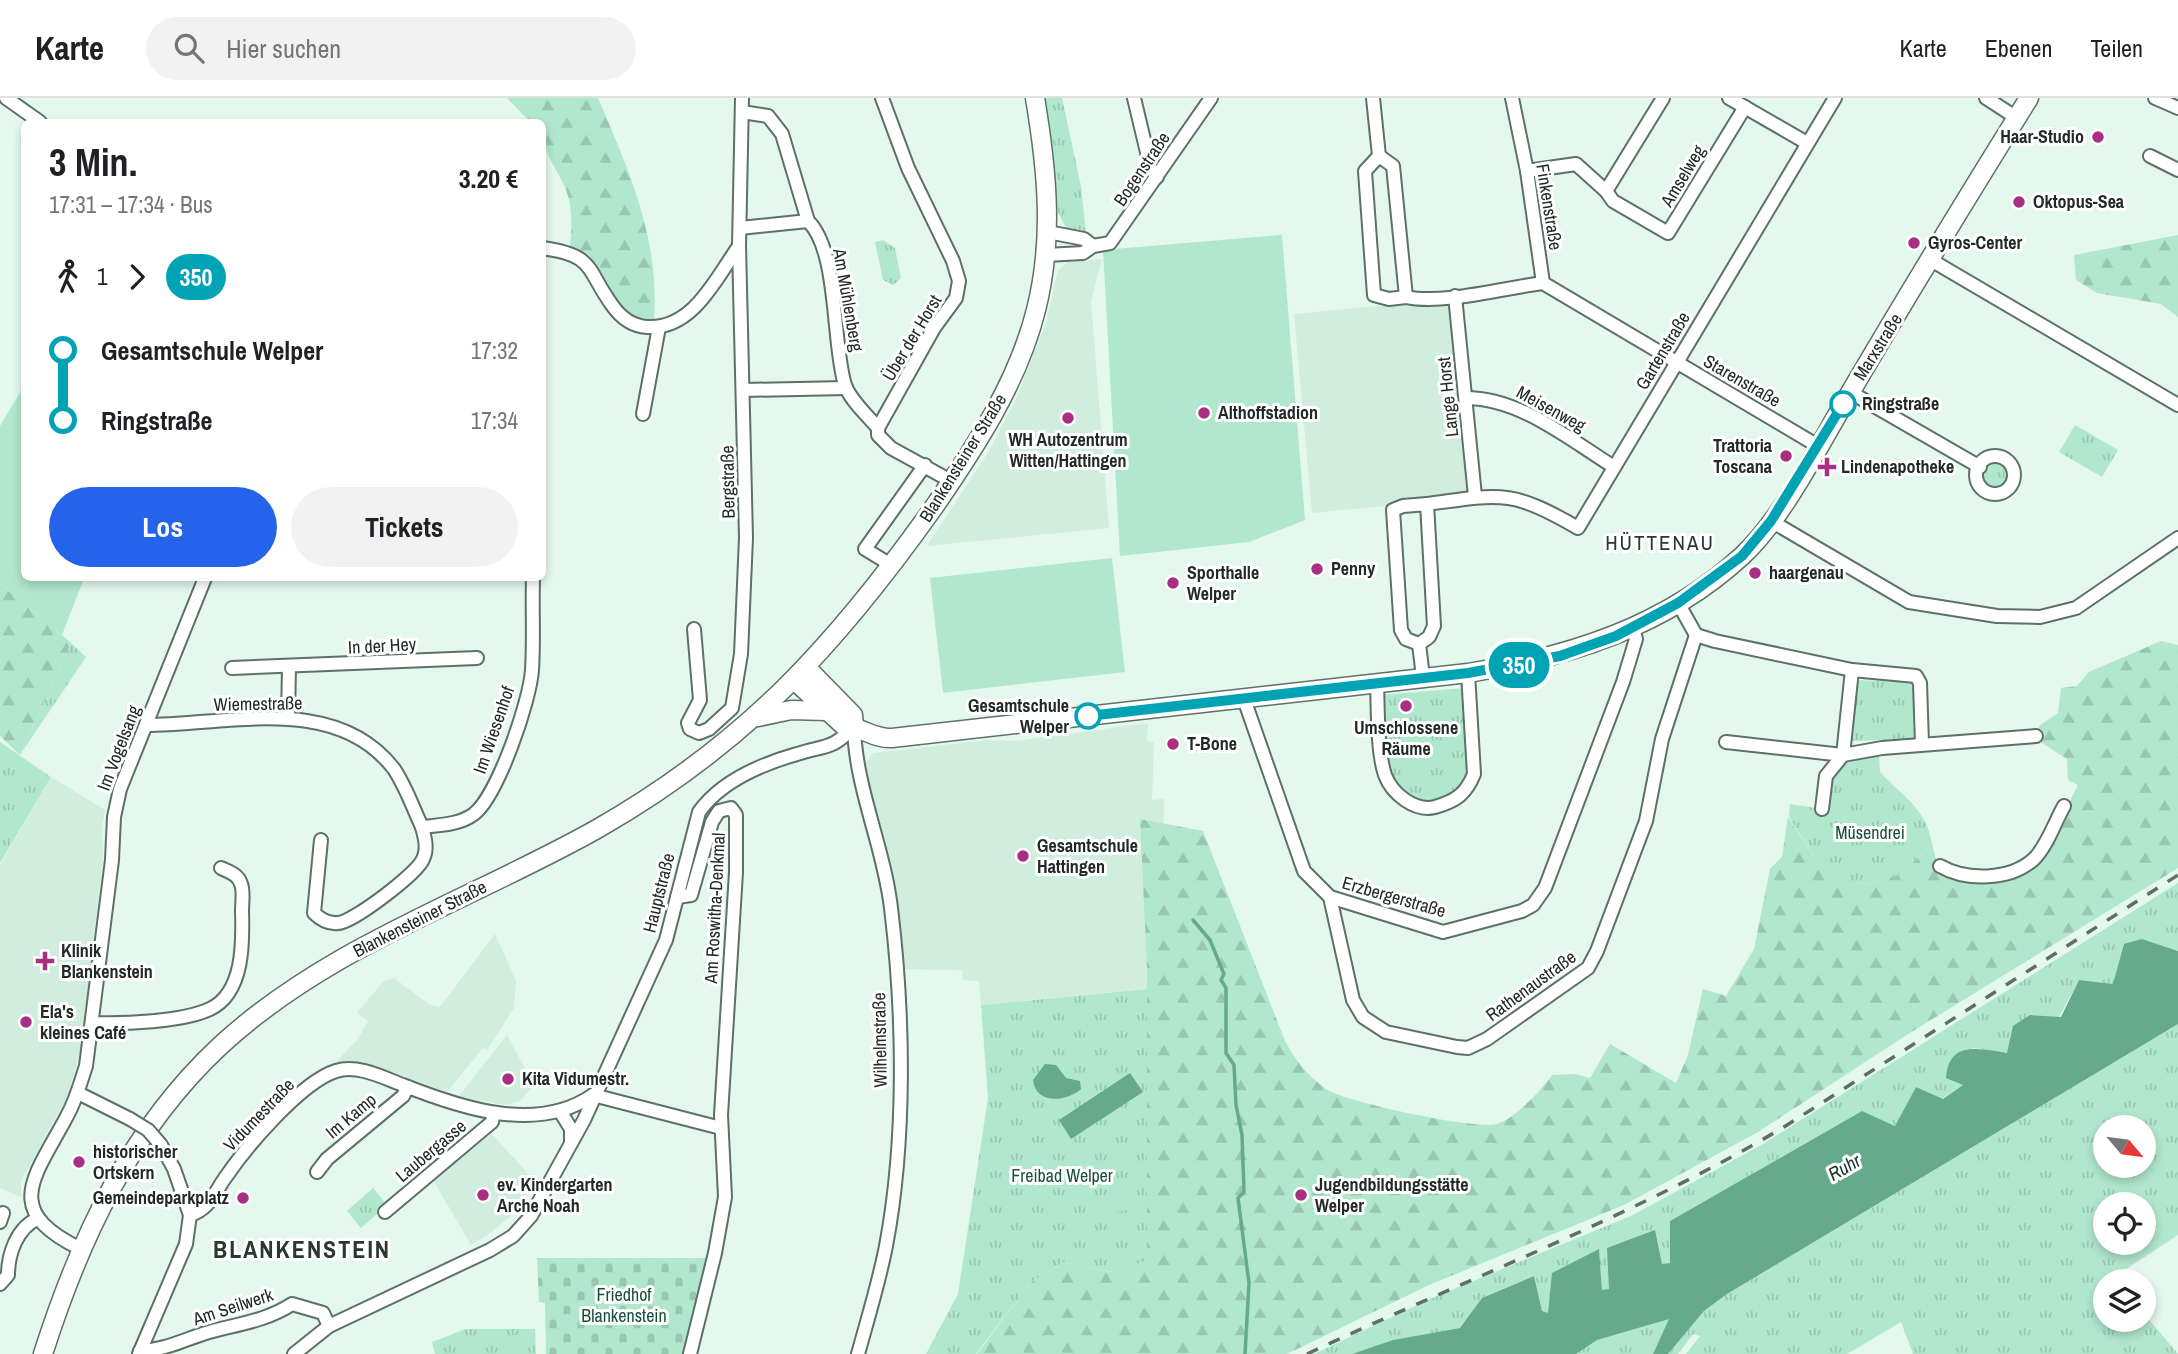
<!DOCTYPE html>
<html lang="de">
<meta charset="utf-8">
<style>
body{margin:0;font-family:"Archivo Narrow",sans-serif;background:#f2f2f2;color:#202124;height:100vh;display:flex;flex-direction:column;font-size:26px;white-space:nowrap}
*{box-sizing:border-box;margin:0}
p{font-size:23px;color:#757577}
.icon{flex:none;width:38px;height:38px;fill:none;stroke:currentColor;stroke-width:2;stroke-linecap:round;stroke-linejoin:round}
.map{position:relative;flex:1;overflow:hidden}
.side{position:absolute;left:21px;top:21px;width:525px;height:462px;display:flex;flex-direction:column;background:#fff;border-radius:10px;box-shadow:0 4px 10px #0003}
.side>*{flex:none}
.badge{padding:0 14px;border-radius:23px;font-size:24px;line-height:46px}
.needle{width:46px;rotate:119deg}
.fabs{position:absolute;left:2093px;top:1017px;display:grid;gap:14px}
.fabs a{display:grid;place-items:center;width:63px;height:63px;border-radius:50%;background:#fff;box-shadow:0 4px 10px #0003;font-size:35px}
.map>.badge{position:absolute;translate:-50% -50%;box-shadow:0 0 0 4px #fff}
.legs{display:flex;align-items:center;gap:10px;height:77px;padding:0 28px;font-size:23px}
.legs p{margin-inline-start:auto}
.overview{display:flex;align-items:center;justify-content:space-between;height:119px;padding:0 28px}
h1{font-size:38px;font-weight:700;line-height:52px}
.button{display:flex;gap:14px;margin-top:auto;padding:14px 28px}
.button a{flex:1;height:80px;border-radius:42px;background:#2563eb;color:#fff;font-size:28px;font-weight:700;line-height:80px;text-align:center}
.button a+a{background:#f2f2f2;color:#202124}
ul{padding:0 28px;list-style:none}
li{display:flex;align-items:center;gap:24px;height:70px;font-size:26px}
li i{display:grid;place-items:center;width:10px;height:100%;margin:0 9px;background:currentColor}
li i::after{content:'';width:18px;height:18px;margin:-9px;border:5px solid;border-radius:50%;background:#fff}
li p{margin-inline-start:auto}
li:first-child i{background:linear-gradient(#0000 50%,currentColor 0)}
li:last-child i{background:linear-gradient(currentColor 50%,#0000 0)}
header{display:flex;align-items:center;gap:42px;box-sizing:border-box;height:98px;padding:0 35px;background:#fff;border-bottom:2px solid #e0e0e0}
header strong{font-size:33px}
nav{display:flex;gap:38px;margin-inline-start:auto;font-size:24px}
.search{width:490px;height:63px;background:#f2f2f2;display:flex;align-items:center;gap:18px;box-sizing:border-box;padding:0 24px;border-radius:38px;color:#757577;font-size:26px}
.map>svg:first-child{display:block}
</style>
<header>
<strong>Karte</strong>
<div class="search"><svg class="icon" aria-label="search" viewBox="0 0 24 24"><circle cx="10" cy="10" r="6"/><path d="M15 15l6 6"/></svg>Hier suchen</div>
<nav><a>Karte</a><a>Ebenen</a><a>Teilen</a></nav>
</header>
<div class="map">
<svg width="2178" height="1256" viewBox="0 0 2178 1256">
<defs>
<pattern id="grass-tufts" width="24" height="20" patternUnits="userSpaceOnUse" patternTransform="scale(1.75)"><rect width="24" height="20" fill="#b1e7cc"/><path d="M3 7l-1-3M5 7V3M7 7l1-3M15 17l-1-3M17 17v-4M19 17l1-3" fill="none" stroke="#98c6af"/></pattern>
<pattern id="forest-firs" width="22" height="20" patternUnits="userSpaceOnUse" patternTransform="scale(1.75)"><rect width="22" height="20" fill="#b1e7cc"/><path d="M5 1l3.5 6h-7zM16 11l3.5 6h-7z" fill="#98c6af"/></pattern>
<pattern id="cemetery-stones" width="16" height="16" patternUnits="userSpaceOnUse" patternTransform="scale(1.75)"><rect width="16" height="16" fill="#b1e7cc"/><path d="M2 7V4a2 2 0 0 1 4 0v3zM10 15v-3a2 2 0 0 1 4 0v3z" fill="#98c6af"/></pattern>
</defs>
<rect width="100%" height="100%" fill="#e4f8ed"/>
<!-- built -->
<g fill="#d1edde">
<polygon points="1102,161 1091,203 1109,430 927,448 989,353 1015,303 1046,225 1058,172 1068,164"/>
<polygon points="1451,201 1470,400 1312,415 1294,216"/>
<polygon points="1148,625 1147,643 1154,645 1152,702 1164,701 1164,711 1154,890 981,907 979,883 963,882 962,872 904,871 899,820 865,667 873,655 987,642 1016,643"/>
<polygon points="51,679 105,712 102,730 103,759 81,951 68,997 21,1083 21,1099 0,1090 0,767"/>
<polygon points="495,836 516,883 514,910 487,952 483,950 447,994 375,967 336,964 358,941 368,923 357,915 383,884 394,880 430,907 440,909"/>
<polygon points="507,937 534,987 520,1003 505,1007 459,998"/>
<polygon points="492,1036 533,1081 513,1116 493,1133 471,1147 433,1082"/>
</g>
<!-- grass -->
<g fill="url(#grass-tufts)" fill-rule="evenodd">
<polygon points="1042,0 1062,0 1081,88 1086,136 1067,132 1058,114"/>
<polygon points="883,142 895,150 901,180 893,187 883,182 875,144"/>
<polygon points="2075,327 2118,352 2102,379 2059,354"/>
<circle cx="1995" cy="377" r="14"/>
<polygon points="71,545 86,559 20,657"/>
<polygon points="1855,582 1912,584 1918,630 1914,641 1851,643"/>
<polygon points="1465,590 1472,676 1466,690 1429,707 1405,699 1389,674 1380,597"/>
<polygon points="0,644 51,679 0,765"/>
<path d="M1865,658H1879L1880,674C1903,699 1927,711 1932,746L1901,776L1866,787L1819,766L1789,719L1790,706L1822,711L1829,683L1844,663Z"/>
<polygon points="2178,785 2178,853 2142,841 2113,886 2079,882 2059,919 2030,917 2007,955 1972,950 1963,987 1942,1001 1916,989 1895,1028 1862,1013 1670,1123 1671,1164 1662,1167 1654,1132 1609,1191 1602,1193 1599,1152 1548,1215 1542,1214 1534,1178 1482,1200 1461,1230 1393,1242 1352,1256 1314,1256 1430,1201 1633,1117 1763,1046"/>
<polygon points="1147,891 1147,1163 1114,1174 1064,1164 1031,1184 976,1256 926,1256 958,1196 988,1000 981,907"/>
<path d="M2178,926V1137L2114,1179L2116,1183H2105V1222H2144V1216L2178,1256H1913L1901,1224L1847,1256H1686L1700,1238L1693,1236L1678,1256H1668L1704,1213L1727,1196ZM2105,1029H2144V1068H2105ZM2105,1106H2144V1144H2105Z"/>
<polygon points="373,1090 387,1107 361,1130 347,1113"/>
<polygon points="1670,1220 1653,1256 1576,1256 1596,1242"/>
<polygon points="466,1231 535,1231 536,1256 435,1256 432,1244"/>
</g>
<!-- forest -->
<g fill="url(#forest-firs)">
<path d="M507,0H598C630,75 660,141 654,225C615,219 618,194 597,169C589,160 580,154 570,148C572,129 573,106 564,87C551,60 543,57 542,24H530Z"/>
<polygon points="2178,137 2178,219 2161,206 2097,195 2076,182 2074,157"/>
<polygon points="0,486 71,545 20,657 0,638"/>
<path d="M2161,543L2178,547V770L1905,938L1758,1034L1624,1107L1429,1187L1287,1256H977L1031,1184L1064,1164L1114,1174L1147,1162V869L1140,721L1203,733L1285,943C1296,963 1307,977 1326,991C1345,1004 1475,1032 1497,1026C1515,1021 1542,991 1552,977L1575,976L1590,980L1610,946L1676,985L1688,957L1703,891L1726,898L1754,851L1770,771L1782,759L1788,719L1819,766L1866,787L1901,776L1932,746L1940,776C2030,802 2043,756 2078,687L2068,682L2067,661L2039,643V628L2058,615L2061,590L2077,588L2089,574Z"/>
</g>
<!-- cemetery -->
<polygon fill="url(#cemetery-stones)" points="537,1160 710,1160 685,1256 546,1256 545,1205 539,1204"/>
<!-- garden -->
<g fill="#b1e7cc">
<polygon points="1282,137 1305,422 1249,444 1120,458 1103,152"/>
<polygon points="24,288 24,480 84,480 62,537 71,545 0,486 0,328"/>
<polygon points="1112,460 1125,574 943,595 930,480"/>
<polygon points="1134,1092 1138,1110 1107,1116 1104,1098"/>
</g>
<!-- water -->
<g fill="#65aa8b">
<path d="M2142,841L2178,853V926L1727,1196L1704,1213L1668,1256H1653L1669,1221L1597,1242L1576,1256H1352L1393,1242L1460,1230L1482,1200L1534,1178L1542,1213L1548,1215L1552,1175L1599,1151L1602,1192L1609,1191L1607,1150L1655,1132L1662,1166L1670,1165V1123L1862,1013L1895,1028L1916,989L1943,1001L1963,987L1946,980C1949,942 1979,951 2007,955L2013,928L2030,917L2061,919L2079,882L2113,886L2124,846Z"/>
<path d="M1045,966L1056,967L1066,980L1080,983L1081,991C1066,1004 1036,1007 1033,982Z"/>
<polygon points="1130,975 1143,994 1071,1041 1059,1022"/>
</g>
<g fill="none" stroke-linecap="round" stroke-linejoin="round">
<!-- stream -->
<polyline stroke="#65aa8b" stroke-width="3.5" points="1193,822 1210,842 1224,876 1221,882 1226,890 1226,955 1234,967 1236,1007 1242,1037 1244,1094 1238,1100 1249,1185 1245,1256"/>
<!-- street casing -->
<g stroke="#5e7067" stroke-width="16">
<g id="street">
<polyline points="6,0 40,24"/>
<polyline points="882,0 908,70 953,163 959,183 956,200 934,230 878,330 878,337 891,350 951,383"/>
<polyline points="1134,0 1151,71 1157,79"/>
<polyline points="1373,0 1379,58"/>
<polyline points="1512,0 1527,73 1543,185 1818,348"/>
<polyline points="1729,0 1807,45"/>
<polyline points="1986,0 2017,20"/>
<polyline points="2155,0 2178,10"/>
<path d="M742,14L768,18L782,36L808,123C839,153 832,246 845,287C850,302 868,318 878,330"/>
<polyline points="2150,58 2178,72"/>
<polyline points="1527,73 1576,66 1606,93 1663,0"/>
<polyline points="1606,93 1613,103 1668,135 1745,9"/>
<polyline points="740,130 808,123"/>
<polyline points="1048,134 1084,141 1093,148"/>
<path d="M542,150C595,157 586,171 612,207C621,220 632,228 647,229C693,232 716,180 739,148"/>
<polyline points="1046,157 1083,155 1093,148 1110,145 1211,0"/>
<polyline points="1931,162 2178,307"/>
<polyline points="1455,198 1475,398"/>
<path d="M1406,199L1389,201L1374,197L1365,73L1379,58L1393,68L1406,199C1442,207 1504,190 1543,185"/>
<polyline points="743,292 846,290"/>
<polyline points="1850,294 1980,369"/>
<path d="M1466,300C1520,300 1569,341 1614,369"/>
<polyline points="643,316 659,229"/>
<circle cx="1995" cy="377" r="19"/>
<path d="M1427,406C1500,396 1511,391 1578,430L1835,0"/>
<polygon points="1427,406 1434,528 1429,539 1419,546 1406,541 1401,532 1393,412 1403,408"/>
<polyline points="1771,423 1909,504 1997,518 2040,519 2076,510 2178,440"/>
<polyline points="891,467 865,451 925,367"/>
<polyline points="1678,505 1696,537 1715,543 1852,572 1916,578 1920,585 1922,646"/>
<polyline points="694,531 700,602 688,625 690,631 699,635 709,631 732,610 741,556 746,440 739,148 742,0"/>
<polyline points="1419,546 1423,579"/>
<polyline points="232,570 477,560"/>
<polyline points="1852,572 1843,657 1882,650 2036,638"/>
<path d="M1377,585C1378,611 1377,653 1385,677C1392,696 1415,714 1435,709C1456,703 1466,696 1474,676L1468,575"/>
<polyline points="1244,601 1304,773 1330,799 1443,834 1522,813 1533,807 1545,790 1623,584 1636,541 1633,530"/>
<polyline points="288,620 289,569"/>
<path d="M146,627C227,627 336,595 394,671C406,689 413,710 422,729C439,727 459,727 474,716C498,697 530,603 532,572C534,541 532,510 533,480"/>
<path d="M854,628C855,689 884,749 891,810C904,917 906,1042 886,1148C879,1184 868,1220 858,1256"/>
<polyline points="1726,644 1843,657 1826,678 1822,711"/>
<path d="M321,742L314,815C320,821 328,826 338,825C352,825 418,775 423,761C428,751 425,740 422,729"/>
<path d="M1940,768C1966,783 2010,783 2034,761C2047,748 2055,724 2064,708"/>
<polyline points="677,799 691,797 712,724 719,713 731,710 736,717 736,774 721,1017 725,1099 715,1155 690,1256"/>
<polyline points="1330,799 1353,902 1363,919 1386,934 1457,949 1468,950 1487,941 1588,870 1597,853 1646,723 1662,641 1696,537"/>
<path d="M92,925C124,926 182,924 210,911C244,895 243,844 242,813C242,805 244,793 241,786C238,776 229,774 221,770"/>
<polyline points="78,995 130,1021"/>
<polyline points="593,997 721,1030"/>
<polyline points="560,1013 571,1031 571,1044"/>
<polyline points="161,1047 174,1071 190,1117"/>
<polyline points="317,1074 327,1061 403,998 408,989"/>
<polyline points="385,1114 492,1024 494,1015"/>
<polyline points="0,1124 3,1115"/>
<path d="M81,1151C0,1112 35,1079 67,1018C76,1002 80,986 86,968L112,762L114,719L120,691L205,480"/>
<path d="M0,1186L8,1177C8,1156 17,1130 37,1121"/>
<path d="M140,1253C166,1252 185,1241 209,1234C238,1226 266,1223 292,1206L323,1215L329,1228"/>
<path d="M139,1256L186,1146L190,1117C209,1111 214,1096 225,1080C246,1049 301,984 336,973C358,966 384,980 403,987C461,1010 537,1036 593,997"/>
<path d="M294,1256L329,1228L490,1152L513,1138L531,1118L584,1022L666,842L699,714C721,683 762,666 797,656C825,647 833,652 854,628"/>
</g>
</g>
<!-- secondary casing -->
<g stroke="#5e7067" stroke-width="21">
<g id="secondary">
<polyline points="806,569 853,617 854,628"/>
<path d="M794,582L844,628C862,629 874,641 892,640L1468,575C1568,559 1665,529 1742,458C1784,419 1820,345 1850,295C1908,196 1968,98 2029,0"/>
<polyline points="758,619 791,612 827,613"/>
<path d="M43,1256C80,1140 130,1032 220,948C328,848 471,802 597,731C746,646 836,547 934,409C976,348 1018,284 1036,212C1054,141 1047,71 1035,0"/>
</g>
</g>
<!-- street -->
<use href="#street" stroke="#fff" stroke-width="12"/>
<!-- secondary -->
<use href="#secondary" stroke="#fff" stroke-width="18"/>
<!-- rail -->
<path stroke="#616d67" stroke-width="3.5" stroke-dasharray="12 12" stroke-linecap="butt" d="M1307,1256C1466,1181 1633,1119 1784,1029L2178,777"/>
<!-- street-bridge casing -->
<g stroke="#5e7067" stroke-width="16" stroke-linecap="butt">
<polyline id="street-bridge" points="130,1021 148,1032 161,1047"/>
</g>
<!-- street-bridge -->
<use href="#street-bridge" stroke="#fff" stroke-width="12"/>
</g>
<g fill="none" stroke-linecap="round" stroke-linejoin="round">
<!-- line-1 casing -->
<g stroke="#fff" stroke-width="16">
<polyline id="line-1" points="1088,618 1468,575 1560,558 1616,538 1678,505 1742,458 1771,423 1843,306"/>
</g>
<!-- line-1 -->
<use href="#line-1" stroke="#00a3b4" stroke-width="10"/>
</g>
<!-- markers -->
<g fill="#a92f82" stroke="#fff" stroke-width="2.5">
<circle cx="2098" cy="39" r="7"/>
<circle cx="2019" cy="104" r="7"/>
<circle cx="1914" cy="145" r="7"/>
<circle cx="1204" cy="315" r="7"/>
<circle cx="1068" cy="320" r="7"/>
<circle cx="1786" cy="358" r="7"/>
<path d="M1823.5 358.5h7v7h7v7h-7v7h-7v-7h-7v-7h7z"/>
<circle cx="1317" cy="471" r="7"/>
<circle cx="1755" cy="475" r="7"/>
<circle cx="1173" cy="485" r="7"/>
<circle cx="1406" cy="608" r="7"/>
<circle cx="1173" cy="646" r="7"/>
<circle cx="1023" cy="758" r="7"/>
<path d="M41.5 852.5h7v7h7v7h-7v7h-7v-7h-7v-7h7z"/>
<circle cx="26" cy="924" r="7"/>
<circle cx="508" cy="981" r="7"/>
<circle cx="79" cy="1064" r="7"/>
<circle cx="483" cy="1097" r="7"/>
<circle cx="1301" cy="1097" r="7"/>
<circle cx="243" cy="1100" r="7"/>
</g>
<g fill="#fff" stroke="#00a3b4" stroke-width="3.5">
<circle cx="1843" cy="306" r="12"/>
<circle cx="1088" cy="618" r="12"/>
</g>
<g text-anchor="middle" stroke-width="6" stroke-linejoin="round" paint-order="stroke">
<!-- poi labels -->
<g font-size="18" font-weight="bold" fill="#222a26" stroke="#fff" text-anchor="start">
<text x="2084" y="45" text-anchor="end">Haar-Studio</text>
<text x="2033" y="110">Oktopus-Sea</text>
<text x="1928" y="151">Gyros-Center</text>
<text x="1218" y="321">Althoffstadion</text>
<text x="1068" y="348" text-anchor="middle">WH Autozentrum<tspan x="1068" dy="21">Witten/Hattingen</tspan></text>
<text x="1772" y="354" text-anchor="end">Trattoria<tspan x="1772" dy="21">Toscana</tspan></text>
<text x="1841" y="375">Lindenapotheke</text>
<text x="1331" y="477">Penny</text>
<text x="1187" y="481">Sporthalle<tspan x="1187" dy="21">Welper</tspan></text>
<text x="1769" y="481">haargenau</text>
<text x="1406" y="636" text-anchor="middle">Umschlossene<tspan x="1406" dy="21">Räume</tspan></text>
<text x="1187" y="652">T-Bone</text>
<text x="1037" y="754">Gesamtschule<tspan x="1037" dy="21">Hattingen</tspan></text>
<text x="61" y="859">Klinik<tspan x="61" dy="21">Blankenstein</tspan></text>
<text x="40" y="920">Ela's<tspan x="40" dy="21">kleines Café</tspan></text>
<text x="522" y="987">Kita Vidumestr.</text>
<text x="93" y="1060">historischer<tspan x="93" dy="21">Ortskern</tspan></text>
<text x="497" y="1093">ev. Kindergarten<tspan x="497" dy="21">Arche Noah</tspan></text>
<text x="1315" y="1093">Jugendbildungsstätte<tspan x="1315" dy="21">Welper</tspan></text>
<text x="229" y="1106" text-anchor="end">Gemeindeparkplatz</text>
</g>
<!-- street labels -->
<g font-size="18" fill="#222a26" stroke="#fff">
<text transform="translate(1142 71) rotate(-56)" y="6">Bogenstraße</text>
<text transform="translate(1683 78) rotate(-59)" y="6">Amselweg</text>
<text transform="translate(1549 109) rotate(81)" y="6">Finkenstraße</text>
<text transform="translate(848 202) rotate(80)" y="6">Am Mühlenberg</text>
<text transform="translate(912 240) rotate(-59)" y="6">Über der Horst</text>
<text transform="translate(1878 249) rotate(-58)" y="6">Marxstraße</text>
<text transform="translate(1663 253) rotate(-59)" y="6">Gartenstraße</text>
<text transform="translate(1742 283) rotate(30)" y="6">Starenstraße</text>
<text transform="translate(1448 299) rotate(-96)" y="6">Lange Horst</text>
<text transform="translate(1551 311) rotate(29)" y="6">Meisenweg</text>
<text transform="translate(963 360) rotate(-58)" y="6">Blankensteiner Straße</text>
<text transform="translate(728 384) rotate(-91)" y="6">Bergstraße</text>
<text transform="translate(382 548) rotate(-3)" y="6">In der Hey</text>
<text transform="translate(258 606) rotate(-1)" y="6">Wiemestraße</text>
<text transform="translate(494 632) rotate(-71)" y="6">Im Wiesenhof</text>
<text transform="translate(119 650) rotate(-69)" y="6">Im Vogelsang</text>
<text transform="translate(659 795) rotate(-76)" y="6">Hauptstraße</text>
<text transform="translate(1394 799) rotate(16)" y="6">Erzbergerstraße</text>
<text transform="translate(715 810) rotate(-87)" y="6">Am Roswitha-Denkmal</text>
<text transform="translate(420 821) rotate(-27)" y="6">Blankensteiner Straße</text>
<text transform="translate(1531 888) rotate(-36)" y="6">Rathenaustraße</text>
<text transform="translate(880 942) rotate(-91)" y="6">Wilhelmstraße</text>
<text transform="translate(259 1017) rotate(-46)" y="6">Vidumestraße</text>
<text transform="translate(351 1018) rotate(-40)" y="6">Im Kamp</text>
<text transform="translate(431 1053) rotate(-40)" y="6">Laubergasse</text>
<text transform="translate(233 1209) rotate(-18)" y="6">Am Seilwerk</text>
</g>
<!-- stop labels -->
<g font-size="18" font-weight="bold" fill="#222a26" stroke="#fff" text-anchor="start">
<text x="1862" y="312">Ringstraße</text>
<text x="1069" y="614" text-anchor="end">Gesamtschule<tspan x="1069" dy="21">Welper</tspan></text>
</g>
<!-- park labels -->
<g font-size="18" fill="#184f39" stroke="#fff">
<text x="1870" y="741">Müsendrei</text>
<text x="1062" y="1084">Freibad Welper</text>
<text x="624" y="1203">Friedhof<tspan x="624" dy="21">Blankenstein</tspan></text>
</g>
<!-- water labels -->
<g font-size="19" font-style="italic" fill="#143527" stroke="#fff">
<text transform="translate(1844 1069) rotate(-30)" y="7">Ruhr</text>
</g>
<!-- quarter labels -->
<g font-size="21" letter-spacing="2" fill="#293931" stroke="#fff">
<text x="1660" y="452">HÜTTENAU</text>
</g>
<!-- district labels -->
<g font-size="24" font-weight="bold" letter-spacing="2" fill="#293931" stroke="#fff">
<text x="302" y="1160">BLANKENSTEIN</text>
</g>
</g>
</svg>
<div class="fabs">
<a><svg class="needle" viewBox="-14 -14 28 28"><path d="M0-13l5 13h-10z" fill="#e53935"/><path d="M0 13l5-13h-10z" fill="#757577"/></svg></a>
<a><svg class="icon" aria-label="locate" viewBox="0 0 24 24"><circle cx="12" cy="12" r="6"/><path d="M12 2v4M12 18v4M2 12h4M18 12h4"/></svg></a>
<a><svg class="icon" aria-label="layers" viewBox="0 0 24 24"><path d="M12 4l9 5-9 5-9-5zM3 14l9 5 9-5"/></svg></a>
</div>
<b class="badge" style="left:1519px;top:567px;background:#00a3b4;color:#fff">350</b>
<section class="side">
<div class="overview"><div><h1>3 Min.</h1><p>17:31 – 17:34 · Bus</p></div><b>3.20 €</b></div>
<div class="legs"><svg class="icon" aria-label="walk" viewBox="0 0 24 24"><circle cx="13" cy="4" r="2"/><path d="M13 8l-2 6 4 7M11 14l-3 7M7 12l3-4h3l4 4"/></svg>1<svg class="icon" aria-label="forward" viewBox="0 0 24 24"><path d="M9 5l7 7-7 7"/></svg><b class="badge" style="background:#00a3b4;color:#fff">350</b></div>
<ul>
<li><i style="color:#00a3b4"></i><b>Gesamtschule Welper</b><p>17:32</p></li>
<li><i style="color:#00a3b4"></i><b>Ringstraße</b><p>17:34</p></li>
</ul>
<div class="button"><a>Los</a><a>Tickets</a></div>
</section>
</div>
